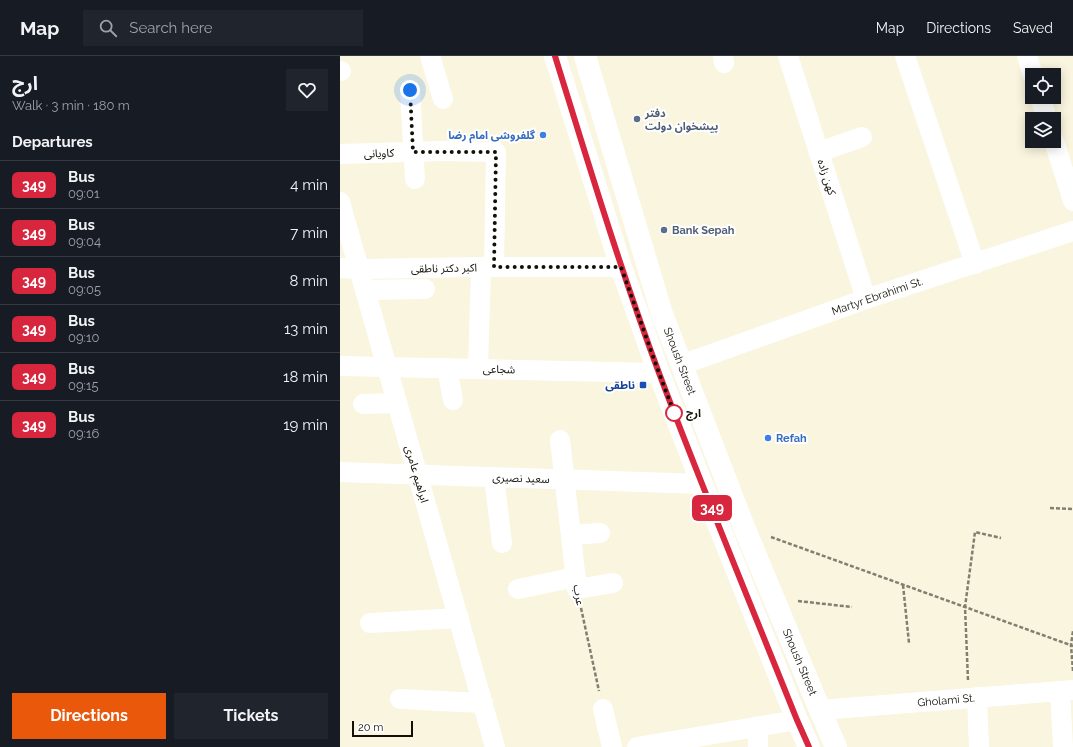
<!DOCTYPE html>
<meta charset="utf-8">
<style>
body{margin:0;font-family:Raleway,"Noto Sans Arabic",sans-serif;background:#20242c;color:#f1f3f6;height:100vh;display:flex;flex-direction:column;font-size:15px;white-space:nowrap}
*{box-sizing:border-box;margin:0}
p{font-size:13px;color:#9ea1a6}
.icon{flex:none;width:22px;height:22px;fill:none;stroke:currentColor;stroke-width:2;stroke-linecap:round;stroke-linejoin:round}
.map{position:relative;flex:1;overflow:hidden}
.side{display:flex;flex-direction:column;background:#171b24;width:340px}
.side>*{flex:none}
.badge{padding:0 8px;border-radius:6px;font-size:14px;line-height:26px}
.buttons{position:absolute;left:685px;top:12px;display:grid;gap:8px}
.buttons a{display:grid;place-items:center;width:36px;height:36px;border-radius:0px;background:#171b24;box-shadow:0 2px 10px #0003;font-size:20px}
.scale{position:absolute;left:12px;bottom:10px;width:61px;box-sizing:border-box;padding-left:4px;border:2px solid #111009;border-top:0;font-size:11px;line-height:14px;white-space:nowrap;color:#111009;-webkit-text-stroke:3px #fff;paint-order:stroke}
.you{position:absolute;width:20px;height:20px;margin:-10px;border:3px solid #fff;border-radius:50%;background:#1a73e8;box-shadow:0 0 0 6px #1a73e833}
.map>.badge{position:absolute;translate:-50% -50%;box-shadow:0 0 0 2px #fff}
h2{padding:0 12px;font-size:15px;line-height:36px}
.round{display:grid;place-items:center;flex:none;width:42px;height:42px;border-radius:0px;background:#20242c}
.head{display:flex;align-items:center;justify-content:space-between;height:68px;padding:0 12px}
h1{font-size:19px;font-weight:700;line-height:30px}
.cta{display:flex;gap:8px;margin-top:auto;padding:8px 12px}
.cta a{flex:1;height:46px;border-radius:0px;background:#ea580c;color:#fff;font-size:16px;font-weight:700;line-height:46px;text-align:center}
.cta a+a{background:#20242c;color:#f1f3f6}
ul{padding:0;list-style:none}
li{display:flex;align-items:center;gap:12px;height:48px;padding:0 12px;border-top:1px solid #363941}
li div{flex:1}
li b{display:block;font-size:15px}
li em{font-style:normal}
li .badge{min-width:44px;font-weight:700;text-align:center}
header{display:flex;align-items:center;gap:24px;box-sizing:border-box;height:56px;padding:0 20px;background:#171b24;border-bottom:1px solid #363941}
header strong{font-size:19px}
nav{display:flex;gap:22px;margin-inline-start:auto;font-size:14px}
.search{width:280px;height:36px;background:#20242c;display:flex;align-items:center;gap:10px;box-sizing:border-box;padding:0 14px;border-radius:0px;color:#9ea1a6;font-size:15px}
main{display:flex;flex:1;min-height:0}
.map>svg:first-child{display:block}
</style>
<header>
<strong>Map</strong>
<div class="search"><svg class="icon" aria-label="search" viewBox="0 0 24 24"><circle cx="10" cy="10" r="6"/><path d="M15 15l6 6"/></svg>Search here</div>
<nav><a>Map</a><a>Directions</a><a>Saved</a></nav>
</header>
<main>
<section class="side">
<div class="head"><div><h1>ارج</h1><p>Walk · 3 min · 180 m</p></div><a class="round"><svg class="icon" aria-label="heart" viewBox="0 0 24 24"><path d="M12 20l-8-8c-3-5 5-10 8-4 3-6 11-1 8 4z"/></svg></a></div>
<h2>Departures</h2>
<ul>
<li><span class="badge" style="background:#d7263d;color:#fff">349</span><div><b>Bus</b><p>09:01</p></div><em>4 min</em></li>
<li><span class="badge" style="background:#d7263d;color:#fff">349</span><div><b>Bus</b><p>09:04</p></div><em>7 min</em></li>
<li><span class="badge" style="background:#d7263d;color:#fff">349</span><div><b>Bus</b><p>09:05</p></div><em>8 min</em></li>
<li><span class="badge" style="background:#d7263d;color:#fff">349</span><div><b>Bus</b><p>09:10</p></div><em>13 min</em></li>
<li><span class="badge" style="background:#d7263d;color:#fff">349</span><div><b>Bus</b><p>09:15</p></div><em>18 min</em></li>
<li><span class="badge" style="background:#d7263d;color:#fff">349</span><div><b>Bus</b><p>09:16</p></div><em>19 min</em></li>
</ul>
<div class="cta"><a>Directions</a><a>Tickets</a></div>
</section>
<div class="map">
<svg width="733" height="691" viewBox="0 0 733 691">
<rect width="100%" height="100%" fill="#f9f5df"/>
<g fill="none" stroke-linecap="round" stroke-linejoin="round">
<!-- path -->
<g stroke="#817f70" stroke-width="2.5" stroke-dasharray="4 2" stroke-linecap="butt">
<polyline points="710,452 733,453"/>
<polyline points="431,481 733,590"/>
<polyline points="563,529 569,587"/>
<polyline points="458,545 512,551"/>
<polyline points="241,552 259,635"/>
<polyline points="733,615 731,589 733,575"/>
<polyline points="628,624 625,551 635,476 661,482"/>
</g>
<!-- street -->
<g stroke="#fff" stroke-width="20">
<polyline points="90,0 103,43"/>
<polyline points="383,0 384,7"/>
<polyline points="448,0 526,243"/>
<polyline points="565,0 635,208"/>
<polyline points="687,0 693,19"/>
<polyline points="0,15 1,15"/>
<polyline points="70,34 75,123"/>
<polyline points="700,41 707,63"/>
<polyline points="714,85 733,145"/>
<polyline points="479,96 522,81"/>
<polyline points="0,98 103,95 156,96 154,211"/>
<polyline points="0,146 155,691"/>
<polyline points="0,212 19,213 141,211 281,211"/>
<polyline points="25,234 85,233"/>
<polyline points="341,309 526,243 733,175"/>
<polyline points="0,310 319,317"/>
<polyline points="107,312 113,344"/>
<polyline points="138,313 141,211"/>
<polyline points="23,348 57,347"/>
<polyline points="220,384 237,533 273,527"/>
<polyline points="0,416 362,428"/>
<polyline points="154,421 162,487"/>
<polyline points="231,479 260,477"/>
<polyline points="178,533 236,521"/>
<polyline points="30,567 119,562"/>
<polyline points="720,635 723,691"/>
<polyline points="637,641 639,691"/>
<polyline points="60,643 143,647"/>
<polyline points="263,653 272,691"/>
<polyline points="480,654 733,634"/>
<polyline points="418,670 418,691"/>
<polyline points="297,691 457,664"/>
</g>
<!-- primary -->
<g stroke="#fff" stroke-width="22">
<polyline points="215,0 281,211 319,317 362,428 457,664 469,691"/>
<polyline points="245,0 322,258 404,471 480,654 496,691"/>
</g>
</g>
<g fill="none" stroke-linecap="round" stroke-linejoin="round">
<!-- line casing -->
<g stroke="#fff" stroke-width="9">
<path id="line" d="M215,0C248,106 280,213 319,317C363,434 411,549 457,664L469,691"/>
</g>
<!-- line -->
<use href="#line" stroke="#d7263d" stroke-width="6"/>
<!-- walk -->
<polyline stroke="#111009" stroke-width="4" stroke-dasharray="0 7.2" points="70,34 73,96 156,96 154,211 281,211 319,317 335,359 334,357"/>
</g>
<!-- markers -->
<g fill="#5c6f8a" stroke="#fff" stroke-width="1.5">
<circle cx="297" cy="63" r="4"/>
<circle cx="324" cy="174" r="4"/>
</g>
<g fill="#3f7fe0" stroke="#fff" stroke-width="1.5">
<circle cx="203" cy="79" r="4"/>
<circle cx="428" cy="382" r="4"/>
</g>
<rect fill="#1a4fb4" stroke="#fff" stroke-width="1.5" x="299" y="325" width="8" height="8" rx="2"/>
<circle fill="#fff" stroke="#d7263d" stroke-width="2" cx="334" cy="357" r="8"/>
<g text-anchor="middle" stroke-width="4" stroke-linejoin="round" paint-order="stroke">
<!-- service labels -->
<g font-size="11" font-weight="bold" fill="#4e5e75" stroke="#fff" text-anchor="start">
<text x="305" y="61">دفتر<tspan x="305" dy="13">پیشخوان دولت</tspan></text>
<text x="332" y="178">Bank Sepah</text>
</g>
<!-- shop labels -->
<g font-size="11" font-weight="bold" fill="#366cbe" stroke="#fff" text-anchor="end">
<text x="195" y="83">گلفروشی امام رضا</text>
<text x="436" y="386" text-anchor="start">Refah</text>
</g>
<!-- street labels -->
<g font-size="11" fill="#111009" stroke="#fff">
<text transform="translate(39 97) rotate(-2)" y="4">کاویانی</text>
<text transform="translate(487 121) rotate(72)" y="4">کهن زاده</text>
<text transform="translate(104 212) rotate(-1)" y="4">اکبر دکتر ناطقی</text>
<text transform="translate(537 240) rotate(-19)" y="4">Martyr Ebrahimi St.</text>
<text transform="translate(340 305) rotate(69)" y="4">Shoush Street</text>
<text transform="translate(159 313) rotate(1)" y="4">شجاعی</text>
<text transform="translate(77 418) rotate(74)" y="4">ابراهیم عامری</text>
<text transform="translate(181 422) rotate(2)" y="4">سعید نصیری</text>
<text transform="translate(239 539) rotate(81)" y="4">عرب</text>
<text transform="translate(460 606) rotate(67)" y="4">Shoush Street</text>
<text transform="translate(606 644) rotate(-5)" y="4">Gholami St.</text>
</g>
<!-- transit labels -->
<g font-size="11" font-weight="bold" fill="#164399" stroke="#fff" text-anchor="end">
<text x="295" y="333">ناطقی</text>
</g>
<!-- stop labels -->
<g font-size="11" font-weight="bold" fill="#111009" stroke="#fff" text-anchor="start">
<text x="346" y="361">ارج</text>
</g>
</g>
</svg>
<div class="buttons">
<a><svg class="icon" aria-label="locate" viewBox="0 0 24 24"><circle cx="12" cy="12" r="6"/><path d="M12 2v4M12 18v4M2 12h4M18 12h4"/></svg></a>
<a><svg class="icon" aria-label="layers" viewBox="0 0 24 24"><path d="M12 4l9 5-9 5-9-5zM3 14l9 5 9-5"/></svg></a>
</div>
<div class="scale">20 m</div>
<div class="you" style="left:70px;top:34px"></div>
<b class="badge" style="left:372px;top:452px;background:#d7263d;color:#fff">349</b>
</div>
</main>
